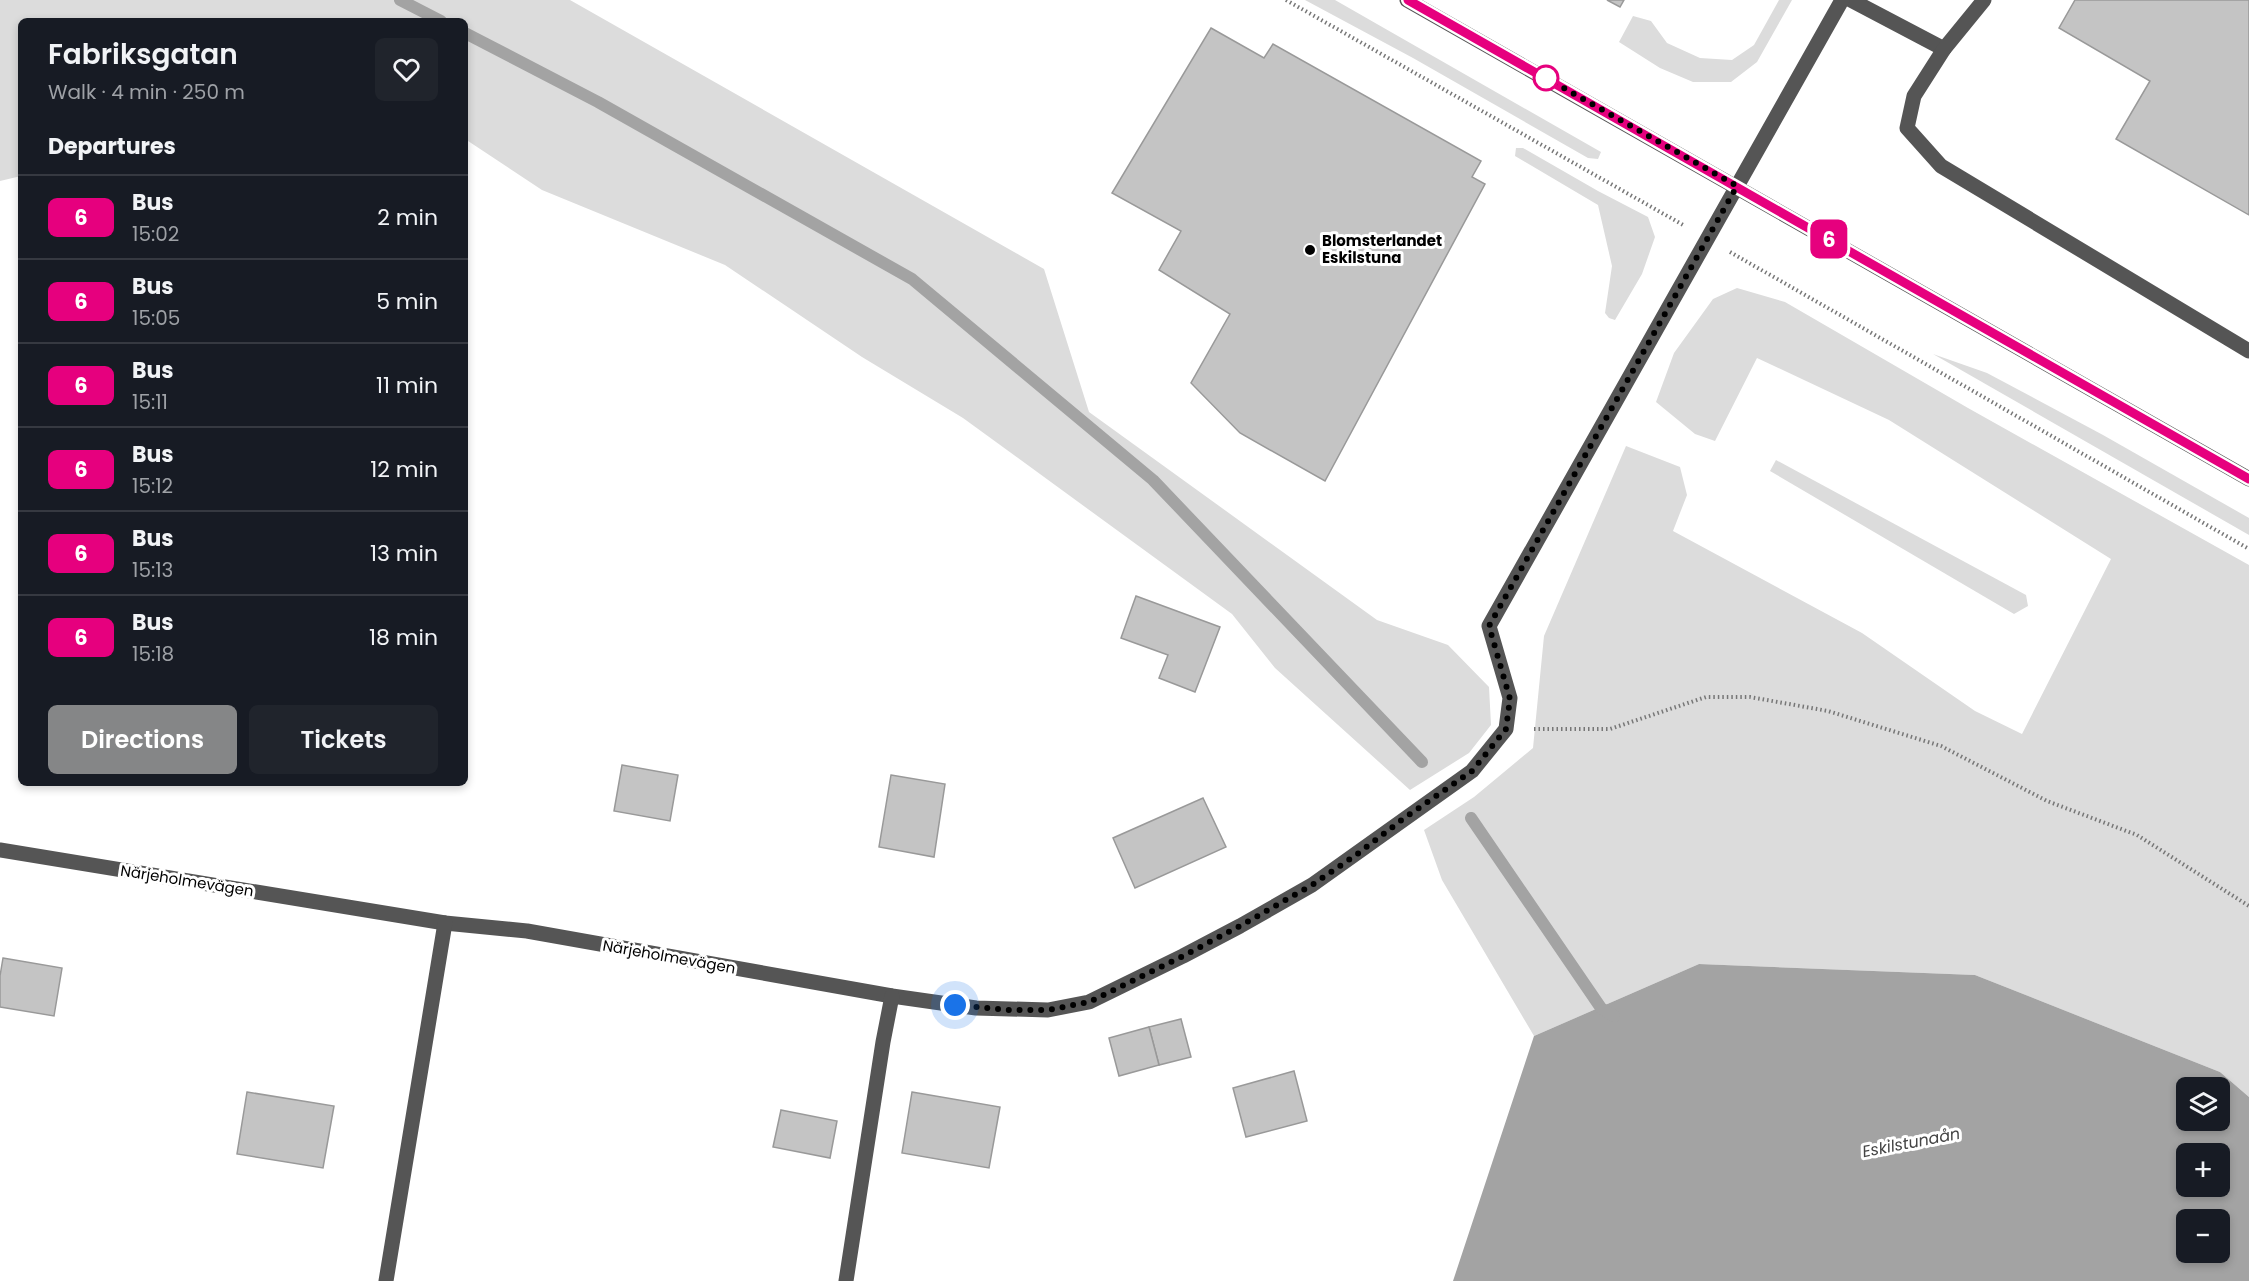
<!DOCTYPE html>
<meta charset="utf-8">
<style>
body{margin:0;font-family:Poppins,sans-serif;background:#20242c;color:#f1f3f6;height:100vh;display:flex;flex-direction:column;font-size:22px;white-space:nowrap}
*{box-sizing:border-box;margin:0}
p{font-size:20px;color:#9ea1a6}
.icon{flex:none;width:33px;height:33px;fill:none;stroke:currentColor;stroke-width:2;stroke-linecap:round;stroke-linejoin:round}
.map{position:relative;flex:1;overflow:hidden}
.panel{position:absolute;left:18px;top:18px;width:450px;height:768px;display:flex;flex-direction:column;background:#171b24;border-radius:9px;box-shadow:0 3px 9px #0003}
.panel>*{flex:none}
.badge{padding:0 12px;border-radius:9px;font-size:21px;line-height:39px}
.tools{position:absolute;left:2176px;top:1077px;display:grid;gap:12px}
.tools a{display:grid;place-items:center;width:54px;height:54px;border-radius:9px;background:#171b24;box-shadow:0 3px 9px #0003;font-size:30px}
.you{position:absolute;width:30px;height:30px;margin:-15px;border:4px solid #fff;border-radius:50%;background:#1a73e8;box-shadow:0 0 0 9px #1a73e833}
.map>.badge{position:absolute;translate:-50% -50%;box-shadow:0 0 0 3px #fff}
h2{padding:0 30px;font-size:22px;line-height:54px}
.round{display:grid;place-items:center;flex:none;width:63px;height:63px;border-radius:9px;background:#20242c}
.overview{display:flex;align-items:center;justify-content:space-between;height:102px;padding:0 30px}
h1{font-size:28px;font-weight:600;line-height:45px}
.action{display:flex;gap:12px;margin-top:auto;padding:12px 30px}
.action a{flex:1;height:69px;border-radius:9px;background:#858687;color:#fff;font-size:24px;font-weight:600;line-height:69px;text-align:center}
.action a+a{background:#20242c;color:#f1f3f6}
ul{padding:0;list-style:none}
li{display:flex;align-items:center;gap:18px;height:84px;padding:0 30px;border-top:2px solid #363941}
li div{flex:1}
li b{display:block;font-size:22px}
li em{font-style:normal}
li .badge{min-width:66px;font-weight:700;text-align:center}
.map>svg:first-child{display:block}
</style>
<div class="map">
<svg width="2249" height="1281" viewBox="0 0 2249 1281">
<rect width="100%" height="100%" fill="#fff"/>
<!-- green -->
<g fill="#dcdcdc">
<polygon points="0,0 570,0 1044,269 1089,412 1377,620 1448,645 1489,687 1491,725 1469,753 1410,790 1275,668 1232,614 963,418 862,357 725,265 542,190 465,139 465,21 21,21 21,176 0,181"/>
<polygon points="1305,0 1335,0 1601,152 1598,159 1588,158 1413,58"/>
<polygon points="1779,0 1792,0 1757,62 1731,82 1693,82 1660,68 1619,42 1633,16 1651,21 1667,43 1700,58 1732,60 1754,45"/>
<polygon points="1516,148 1523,148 1598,191 1648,217 1655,237 1642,274 1615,320 1609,318 1605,313 1612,266 1598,205 1515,156"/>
<polygon points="1737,288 1785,302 1968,408 2249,565 2249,1097 2220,1072 1975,975 1699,964 1534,1036 1442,880 1424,830 1474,797 1533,748 1544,636 1626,446 1680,467 1687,495 1673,531 1862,633 1975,711 2022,734 2111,559 1889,420 1757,358 1715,441 1695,434 1656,402 1674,353 1713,299"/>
<polygon points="1933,354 1987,373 2103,435 2249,518 2249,535"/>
<polygon points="1776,460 2026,595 2028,606 2014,614 1770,471"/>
</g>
<!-- water -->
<path fill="#a3a3a3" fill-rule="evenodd" d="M1699,964L1975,975L2220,1072L2249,1097V1281H1453L1534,1036ZM2187,1088H2220V1120H2187ZM2187,1154H2220V1186H2187ZM2187,1220H2220V1252H2187Z"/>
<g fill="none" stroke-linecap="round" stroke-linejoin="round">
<!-- stream -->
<g stroke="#a3a3a3" stroke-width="12">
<polyline points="400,0 441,21"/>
<polyline points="465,33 598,102 912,279 1153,480 1422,762"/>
<polyline points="1471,818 1601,1008 1614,1016"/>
</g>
</g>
<!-- building -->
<g fill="#c4c4c4" stroke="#999" stroke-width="1.5">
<polygon points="1607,0 1624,0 1620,7"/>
<polygon points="2075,0 2249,0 2249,215 2116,139 2150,81 2059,28"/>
<polygon points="1211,28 1264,58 1273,44 1481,161 1472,177 1485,184 1325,481 1240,433 1191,383 1230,314 1159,270 1181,231 1112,193"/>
<polygon points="1136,596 1220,627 1195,692 1159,678 1168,655 1121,638"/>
<polygon points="622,765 678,775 670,821 614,811"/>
<polygon points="891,775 945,784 934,857 879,847"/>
<polygon points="1203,798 1226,847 1135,888 1113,838"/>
<polygon points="3,958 62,968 54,1016 0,1007 0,976"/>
<polygon points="1181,1019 1191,1057 1159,1065 1149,1027"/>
<polygon points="1149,1027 1159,1065 1119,1076 1109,1038"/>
<polygon points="1294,1071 1307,1121 1246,1137 1233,1088"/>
<polygon points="247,1092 334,1106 323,1168 237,1154"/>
<polygon points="912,1092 1000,1107 989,1168 902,1153"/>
<polygon points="781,1110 837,1121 830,1158 773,1147"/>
</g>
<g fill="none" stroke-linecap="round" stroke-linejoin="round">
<!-- path -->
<g stroke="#777" stroke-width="4" stroke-dasharray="1.5 3" stroke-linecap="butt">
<polyline points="1286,0 1685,226"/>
<polyline points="1730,252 2249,549"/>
<polyline points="1534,729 1610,729 1706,697 1750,697 1828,711 1941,746 2047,801 2137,835 2249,906"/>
</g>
<!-- minor -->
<g stroke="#555" stroke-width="15">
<polyline points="1407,0 2249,479"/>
<polyline points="1851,0 1944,49"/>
<polyline points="1984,0 1944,49 1914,96 1907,128 1941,166 2249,351"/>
<polyline points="0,850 445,923 527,931 892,996 976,1008 1048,1010 1089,1002 1183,956 1240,926 1312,885 1472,771 1506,729 1510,698 1489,626 1842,0"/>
<polyline points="386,1281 445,923"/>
<polyline points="846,1281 883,1042 892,996"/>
</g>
</g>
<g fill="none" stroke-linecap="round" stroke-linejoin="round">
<!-- line casing -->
<g stroke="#fff" stroke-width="14">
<polyline id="line" points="1408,0 2249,479"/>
</g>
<!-- line -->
<use href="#line" stroke="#e6007e" stroke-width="9"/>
<!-- walk -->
<polyline stroke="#000" stroke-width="6" stroke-dasharray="0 10.8" points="955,1005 1010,1010 1048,1010 1089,1002 1183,956 1240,926 1312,885 1356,855 1403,819 1472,771 1506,729 1510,699 1489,626 1737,186 1546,78"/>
</g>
<!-- markers -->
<circle fill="#fff" stroke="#e6007e" stroke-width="3" cx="1546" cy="78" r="12"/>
<circle fill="#000" stroke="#fff" stroke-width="2" cx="1310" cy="250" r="6"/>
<g text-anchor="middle" stroke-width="6" stroke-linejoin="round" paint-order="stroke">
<!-- poi labels -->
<g font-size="15" font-weight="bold" fill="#000" stroke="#fff" text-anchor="start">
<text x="1322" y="246">Blomsterlandet<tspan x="1322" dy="17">Eskilstuna</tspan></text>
</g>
<!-- street labels -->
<g font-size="15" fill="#000" stroke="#fff">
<text transform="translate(187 881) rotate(9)" y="5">Närjeholmevägen</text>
<text transform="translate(669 957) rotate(10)" y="5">Närjeholmevägen</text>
</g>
<!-- water labels -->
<g font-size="16" font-style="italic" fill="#444" stroke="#fff">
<text transform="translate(1911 1142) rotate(-11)" y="6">Eskilstunaån</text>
</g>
</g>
</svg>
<div class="tools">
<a><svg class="icon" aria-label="layers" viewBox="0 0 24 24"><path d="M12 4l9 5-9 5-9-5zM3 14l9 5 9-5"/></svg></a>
<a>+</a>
<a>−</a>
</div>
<div class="you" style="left:955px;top:1005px"></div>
<b class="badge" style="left:1829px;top:239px;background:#e6007e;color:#fff">6</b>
<section class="panel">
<div class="overview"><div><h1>Fabriksgatan</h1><p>Walk · 4 min · 250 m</p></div><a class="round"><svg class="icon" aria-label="heart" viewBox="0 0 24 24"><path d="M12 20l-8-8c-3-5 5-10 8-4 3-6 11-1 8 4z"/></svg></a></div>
<h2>Departures</h2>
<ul>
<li><span class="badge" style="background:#e6007e;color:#fff">6</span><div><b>Bus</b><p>15:02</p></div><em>2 min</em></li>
<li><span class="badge" style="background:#e6007e;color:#fff">6</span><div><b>Bus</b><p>15:05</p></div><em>5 min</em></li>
<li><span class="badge" style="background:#e6007e;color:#fff">6</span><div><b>Bus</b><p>15:11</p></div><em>11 min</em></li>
<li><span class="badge" style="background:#e6007e;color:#fff">6</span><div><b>Bus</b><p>15:12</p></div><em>12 min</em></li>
<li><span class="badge" style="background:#e6007e;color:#fff">6</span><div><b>Bus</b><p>15:13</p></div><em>13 min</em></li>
<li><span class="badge" style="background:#e6007e;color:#fff">6</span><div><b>Bus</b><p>15:18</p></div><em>18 min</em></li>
</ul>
<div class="action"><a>Directions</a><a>Tickets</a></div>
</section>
</div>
